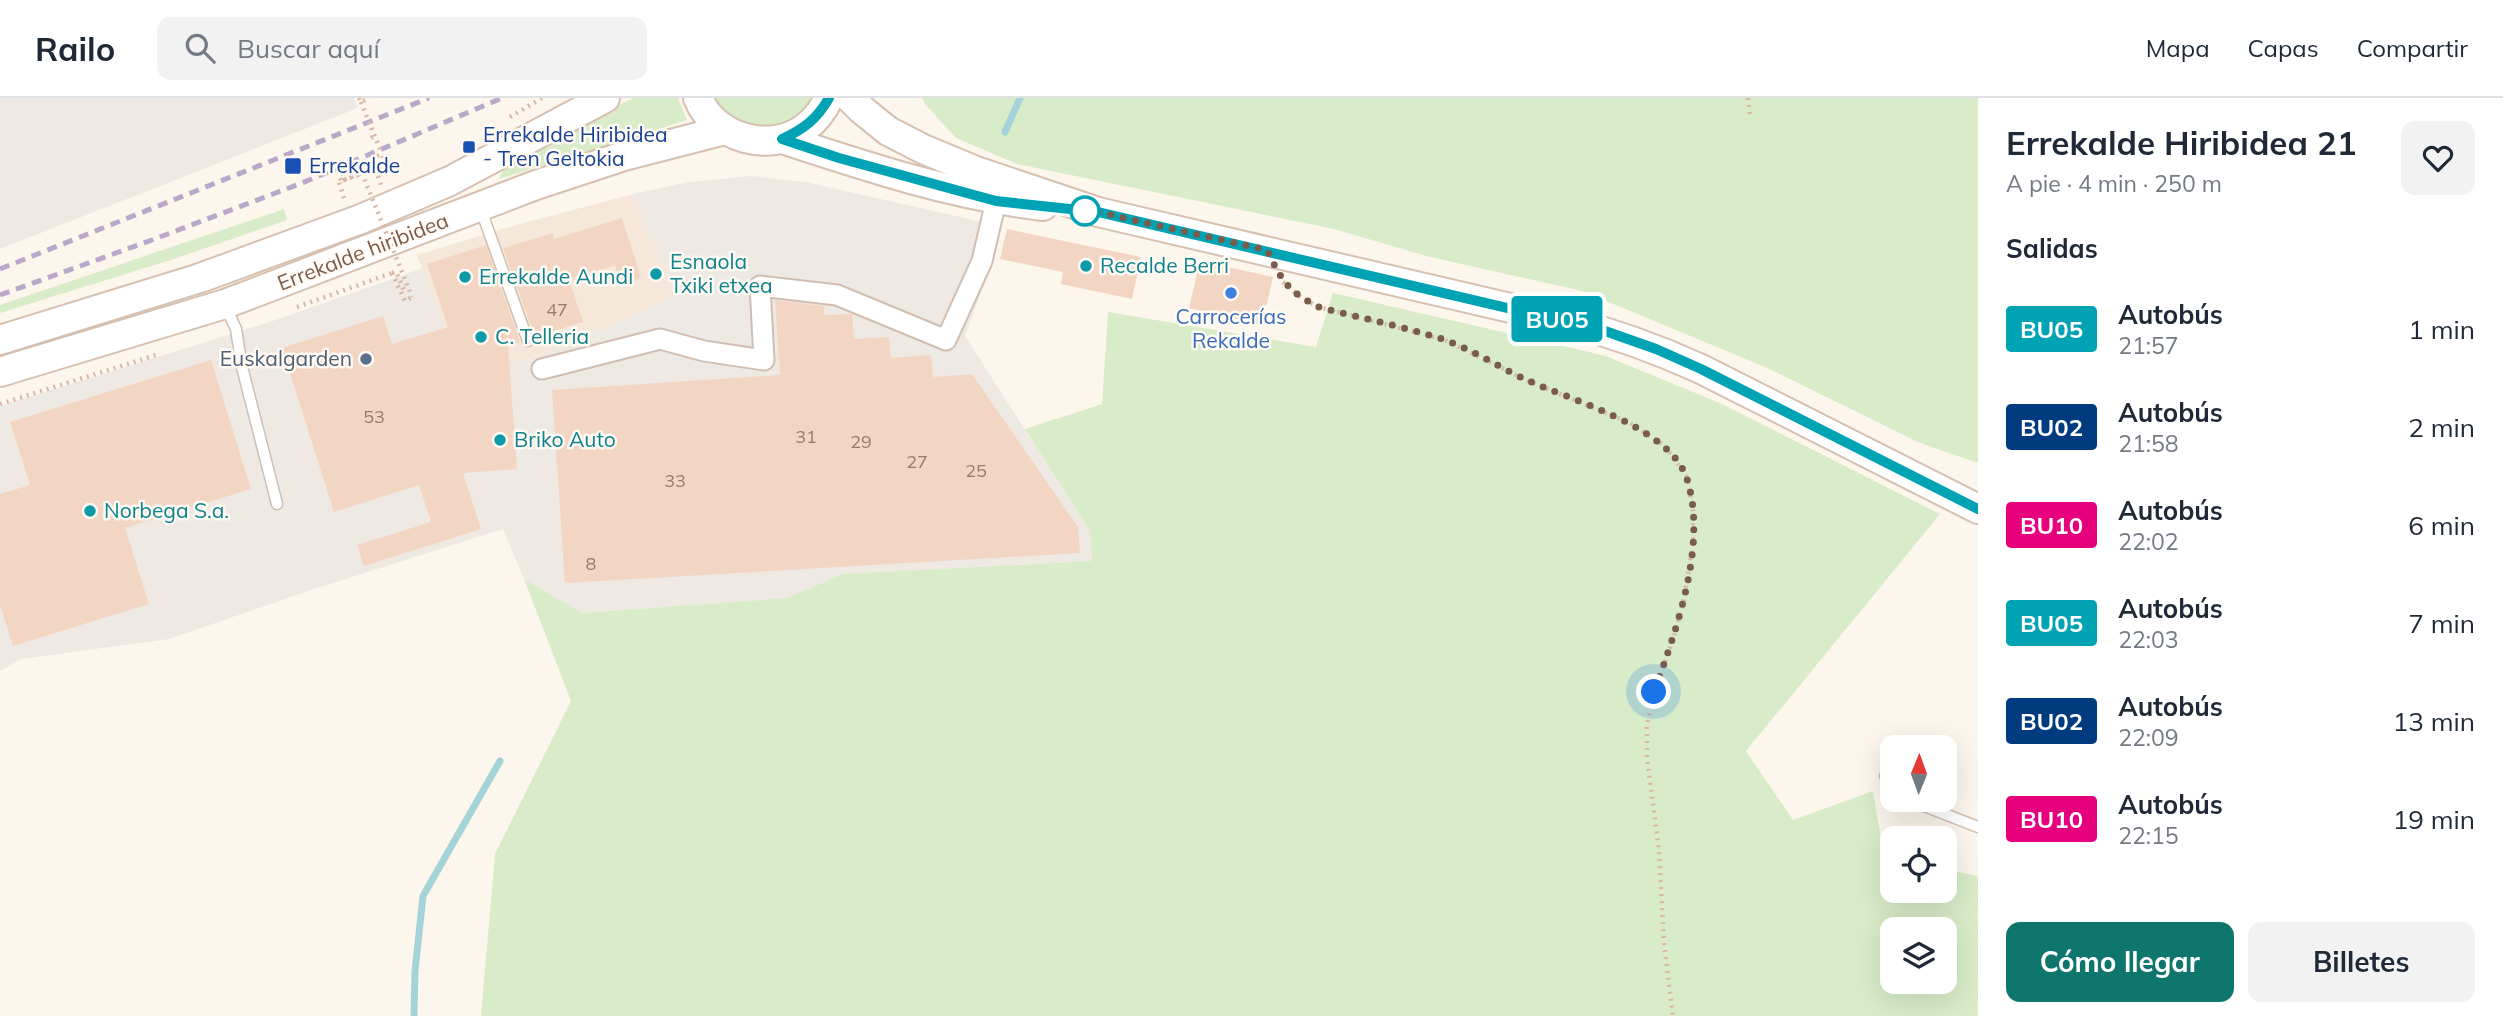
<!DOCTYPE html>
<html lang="es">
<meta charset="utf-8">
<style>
body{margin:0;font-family:Mulish,sans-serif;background:#f2f2f3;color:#1f2937;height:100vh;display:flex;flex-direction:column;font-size:26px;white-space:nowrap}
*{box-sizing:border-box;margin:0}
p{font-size:23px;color:#747a83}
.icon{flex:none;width:38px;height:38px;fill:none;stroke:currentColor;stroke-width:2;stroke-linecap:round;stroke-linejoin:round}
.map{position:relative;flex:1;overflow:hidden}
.details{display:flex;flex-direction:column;background:#fff;width:525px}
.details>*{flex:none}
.badge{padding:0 14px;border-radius:5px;font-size:24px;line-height:46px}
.needle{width:46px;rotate:1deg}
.fabs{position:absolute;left:1880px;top:637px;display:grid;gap:14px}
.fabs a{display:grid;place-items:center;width:77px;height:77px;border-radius:14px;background:#fff;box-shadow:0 7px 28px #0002;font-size:35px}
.you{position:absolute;width:35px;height:35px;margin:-18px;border:5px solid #fff;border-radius:50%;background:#1a73e8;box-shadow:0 0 0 10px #1a73e833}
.map>.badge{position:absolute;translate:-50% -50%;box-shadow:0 0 0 4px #fff}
h2{padding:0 28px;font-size:26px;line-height:63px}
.round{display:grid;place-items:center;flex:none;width:74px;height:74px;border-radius:14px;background:#f2f2f3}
.headline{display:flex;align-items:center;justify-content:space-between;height:119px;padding:0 28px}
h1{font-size:33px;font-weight:700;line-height:52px}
.button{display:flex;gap:14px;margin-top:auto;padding:14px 28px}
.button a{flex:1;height:80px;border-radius:14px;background:#0f766e;color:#fff;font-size:28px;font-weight:700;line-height:80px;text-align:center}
.button a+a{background:#f2f2f3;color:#1f2937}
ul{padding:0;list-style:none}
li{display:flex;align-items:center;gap:21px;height:98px;padding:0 28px}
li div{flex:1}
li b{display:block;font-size:26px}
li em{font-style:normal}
li .badge{min-width:77px;font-weight:700;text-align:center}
header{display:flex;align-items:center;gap:42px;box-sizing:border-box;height:98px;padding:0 35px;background:#fff;border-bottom:2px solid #e0e1e3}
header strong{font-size:33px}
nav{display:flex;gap:38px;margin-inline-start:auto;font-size:24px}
.search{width:490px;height:63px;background:#f2f2f3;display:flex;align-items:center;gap:18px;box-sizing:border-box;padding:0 24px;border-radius:14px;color:#747a83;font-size:26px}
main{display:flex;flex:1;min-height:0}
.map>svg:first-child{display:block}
</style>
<header>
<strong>Railo</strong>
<div class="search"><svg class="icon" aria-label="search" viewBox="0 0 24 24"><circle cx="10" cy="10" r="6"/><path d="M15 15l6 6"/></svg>Buscar aquí</div>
<nav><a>Mapa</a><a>Capas</a><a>Compartir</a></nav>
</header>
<main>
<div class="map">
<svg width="1978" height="918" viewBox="0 0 1978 918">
<rect width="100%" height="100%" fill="#fdf6ec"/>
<!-- residential -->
<polygon fill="#f5e8da" points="633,96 677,198 539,258 461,277 417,157 516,127"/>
<!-- industrial -->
<g fill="#efe9e4">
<polygon points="0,0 354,0 358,10 0,151"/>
<polygon points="752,78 810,85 1000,128 991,167 965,238 1090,433 1092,463 843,476 787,500 582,515 524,481 503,431 311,492 169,541 21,561 0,573 0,308 270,224 423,170 461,277 539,258 677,198 633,96 689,84"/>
</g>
<!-- green -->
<g fill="#d8ecc9" fill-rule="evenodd">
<polygon points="633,0 678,0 687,22 499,81 507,64"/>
<path d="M715,0H815C810,7 804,16 797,21C769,42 731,26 715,0Z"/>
<polygon points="922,0 1978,0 1978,365 1920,345 1765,269 1582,193 1430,159 1334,131 1017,66 956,40 925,6"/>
<polygon points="284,111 287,122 174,161 0,215 0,207"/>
<path d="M1333,195L1606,258L1722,306L1940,416L1746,653L1793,722L1873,693L1884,759L1892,761V793H1944V771L1978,778V918H481L495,756L571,603L524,481L582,515L787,500L843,476L1092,463L1090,433L1025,331L1102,306L1108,214L1316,249ZM1892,831H1944V884H1892Z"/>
</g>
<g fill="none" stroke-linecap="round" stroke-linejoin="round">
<!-- stream -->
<g stroke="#a5d3da" stroke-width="7">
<polyline points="1005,34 1020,0"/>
<polyline points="414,918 415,873 423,798 500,663"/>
</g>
</g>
<!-- building -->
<g fill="#f3d5c3">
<polygon points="622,120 641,180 621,187 615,167 569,182 583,224 535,239 503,150 553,135 554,141"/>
<polygon points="1007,131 1141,159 1132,201 1061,186 1063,174 1000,161"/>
<polygon points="486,147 520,244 508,248 517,371 463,375 481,431 364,468 357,447 431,424 419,387 334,414 282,250 383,218 392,246 448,229 427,166"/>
<polygon points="1200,163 1273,179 1262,227 1189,210"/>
<polygon points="775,202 824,208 824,217 852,216 854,241 889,239 891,260 931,257 933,279 972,276 1078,429 1080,455 565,485 552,292 780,277"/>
<polygon points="211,262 251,391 125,430 149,506 13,548 0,507 0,396 30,387 10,324"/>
</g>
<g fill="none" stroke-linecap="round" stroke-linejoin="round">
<!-- service casing -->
<g stroke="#d1beb0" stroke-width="13">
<g id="service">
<polyline points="481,112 528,243"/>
<polyline points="225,207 236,231 242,269 277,406"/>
<polyline points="1885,678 1892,686"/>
<polyline points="1909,702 1978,729"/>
</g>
</g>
<!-- minor casing -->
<g stroke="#d1beb0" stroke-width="23">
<polyline id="minor" points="542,271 660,241 704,253 764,262 760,188 837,197 946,242 982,163 996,103"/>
</g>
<!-- secondary casing -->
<g stroke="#d6c0b0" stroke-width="32">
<g id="secondary">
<path d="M698,0C714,40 770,56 805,30C816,22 823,12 829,0"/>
<path d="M850,0L861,11L888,33L923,51L976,73L1098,114L1566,223C1613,235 1657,251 1701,271L1978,411"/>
<path d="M782,41C867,69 955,98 1043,108"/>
<polyline points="0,242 200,180 361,121 450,83 605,0"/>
<polyline points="0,274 225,206 536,87 624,58 725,32"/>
</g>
</g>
<!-- path -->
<g stroke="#d9b8a5" stroke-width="4.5" stroke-dasharray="2 5" stroke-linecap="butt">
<polyline points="359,0 361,4 370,0"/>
<polyline points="1748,0 1750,17"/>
<polyline points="510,19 542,0"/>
<polyline points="371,40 374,38"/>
<polyline points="344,100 339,84 360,76 357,69 339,77 341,83 362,75 358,66 382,56 385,65 375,69 381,87"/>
<polyline points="392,175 405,203 412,199"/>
<polyline points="392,175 396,174 405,194"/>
<polyline points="1283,184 1301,200 1319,209 1445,242 1528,283 1630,325 1665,348 1687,379 1693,413 1693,445 1684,501 1674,539 1654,594 1647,628 1647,659 1659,753 1664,846 1673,918"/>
<polyline points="297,209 392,175"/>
<polyline points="0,306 156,257"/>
</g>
<!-- service -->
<use href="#service" stroke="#fff" stroke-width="10"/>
<!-- minor -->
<use href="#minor" stroke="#fff" stroke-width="19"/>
<!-- secondary -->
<use href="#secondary" stroke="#fff" stroke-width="28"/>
<!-- rail -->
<g stroke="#b9a8c9" stroke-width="5" stroke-dasharray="10 7" stroke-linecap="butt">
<polyline points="0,171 429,0"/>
<polyline points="0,197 152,142 302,85 502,0"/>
</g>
<!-- path-bridge -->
<g stroke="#d9b8a5" stroke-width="4.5" stroke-dasharray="2 5" stroke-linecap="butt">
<polyline points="361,4 382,56"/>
<polyline points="362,75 412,199"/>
</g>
</g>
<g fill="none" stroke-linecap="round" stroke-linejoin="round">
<!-- line casing -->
<g stroke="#fff" stroke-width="16">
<path id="line" d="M829,0C817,21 804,31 782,41L839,60L996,103L1098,114L1605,233L1656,251L1701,271L1978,411"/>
</g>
<!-- line -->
<use href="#line" stroke="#00a3b4" stroke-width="10"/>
<!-- walk -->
<path stroke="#7a5c4d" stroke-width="7" stroke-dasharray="0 12.6" d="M1085,113L1073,111L1098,114L1267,152C1282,183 1287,193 1319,209C1360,220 1402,228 1442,241C1472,251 1500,270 1529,283C1574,303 1671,330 1687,381C1708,447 1676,532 1654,594"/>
</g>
<!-- markers -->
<g fill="#1a4fb4" stroke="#fffaf3" stroke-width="2.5">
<rect x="462" y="42" width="14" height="14" rx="3.5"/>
<rect x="284" y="59" width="18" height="18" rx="3.5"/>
</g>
<circle fill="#fff" stroke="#00a3b4" stroke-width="3.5" cx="1085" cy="113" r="14"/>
<g fill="#0f9aa8" stroke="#fffaf3" stroke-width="2.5">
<circle cx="1086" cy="168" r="7"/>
<circle cx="656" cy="176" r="7"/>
<circle cx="465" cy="179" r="7"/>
<circle cx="481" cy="239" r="7"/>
<circle cx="500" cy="342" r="7"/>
<circle cx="90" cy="413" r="7"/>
</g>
<circle fill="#3f7fe0" stroke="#fffaf3" stroke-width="2.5" cx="1231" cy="195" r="7"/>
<circle fill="#5c6f8a" stroke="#fffaf3" stroke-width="2.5" cx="366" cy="261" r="7"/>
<g text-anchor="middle" stroke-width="5" stroke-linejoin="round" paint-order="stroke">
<!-- number labels -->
<g font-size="18" fill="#987a6a">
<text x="557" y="218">47</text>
<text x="374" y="325">53</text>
<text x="806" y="345">31</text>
<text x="861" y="350">29</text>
<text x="917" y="370">27</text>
<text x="976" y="379">25</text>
<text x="675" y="389">33</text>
<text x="591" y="472">8</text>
</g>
<!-- transit labels -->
<g font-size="21" fill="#164399" stroke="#fffaf3" text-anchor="start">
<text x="483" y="44">Errekalde Hiribidea<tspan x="483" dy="24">- Tren Geltokia</tspan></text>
<text x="309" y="75">Errekalde</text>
</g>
<!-- street labels -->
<g font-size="21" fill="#7a5c4d" stroke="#fffaf3">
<text transform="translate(363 154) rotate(-21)" y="7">Errekalde hiribidea</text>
</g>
<!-- culture labels -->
<g font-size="21" fill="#0d838f" stroke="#fffaf3" text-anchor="start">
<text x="670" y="171">Esnaola<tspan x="670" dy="24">Txiki etxea</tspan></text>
<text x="1100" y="175">Recalde Berri</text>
<text x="479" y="186">Errekalde Aundi</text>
<text x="495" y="246">C. Telleria</text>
<text x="514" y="349">Briko Auto</text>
<text x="104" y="420">Norbega S.a.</text>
</g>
<!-- shop labels -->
<g font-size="21" fill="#366cbe" stroke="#fffaf3">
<text x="1231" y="226">Carrocerías<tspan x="1231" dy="24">Rekalde</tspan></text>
</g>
<!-- service labels -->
<g font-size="21" fill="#4e5e75" stroke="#fffaf3" text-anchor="end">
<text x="352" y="268">Euskalgarden</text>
</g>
</g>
</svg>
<div class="fabs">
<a><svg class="needle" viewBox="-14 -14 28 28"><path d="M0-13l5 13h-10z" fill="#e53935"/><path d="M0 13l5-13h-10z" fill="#747a83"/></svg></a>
<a><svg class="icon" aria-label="locate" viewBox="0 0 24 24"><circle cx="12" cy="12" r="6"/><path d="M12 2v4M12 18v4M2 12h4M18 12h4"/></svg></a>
<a><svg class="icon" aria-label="layers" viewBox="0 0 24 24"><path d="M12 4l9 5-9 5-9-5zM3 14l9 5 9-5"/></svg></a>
</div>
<div class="you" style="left:1654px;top:594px"></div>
<b class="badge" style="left:1557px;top:221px;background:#00a3b4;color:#fff">BU05</b>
</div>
<section class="details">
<div class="headline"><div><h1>Errekalde Hiribidea 21</h1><p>A pie · 4 min · 250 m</p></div><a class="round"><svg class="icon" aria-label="heart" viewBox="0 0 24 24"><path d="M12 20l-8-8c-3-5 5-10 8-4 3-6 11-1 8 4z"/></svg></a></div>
<h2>Salidas</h2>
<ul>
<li><span class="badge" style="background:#00a3b4;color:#fff">BU05</span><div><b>Autobús</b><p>21:57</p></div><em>1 min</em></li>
<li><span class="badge" style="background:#003b80;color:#fff">BU02</span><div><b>Autobús</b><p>21:58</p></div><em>2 min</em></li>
<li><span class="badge" style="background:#e6007e;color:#fff">BU10</span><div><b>Autobús</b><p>22:02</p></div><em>6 min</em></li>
<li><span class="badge" style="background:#00a3b4;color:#fff">BU05</span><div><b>Autobús</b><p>22:03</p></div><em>7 min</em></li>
<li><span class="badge" style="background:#003b80;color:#fff">BU02</span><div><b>Autobús</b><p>22:09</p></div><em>13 min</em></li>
<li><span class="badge" style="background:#e6007e;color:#fff">BU10</span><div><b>Autobús</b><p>22:15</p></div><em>19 min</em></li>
</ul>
<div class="button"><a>Cómo llegar</a><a>Billetes</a></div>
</section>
</main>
